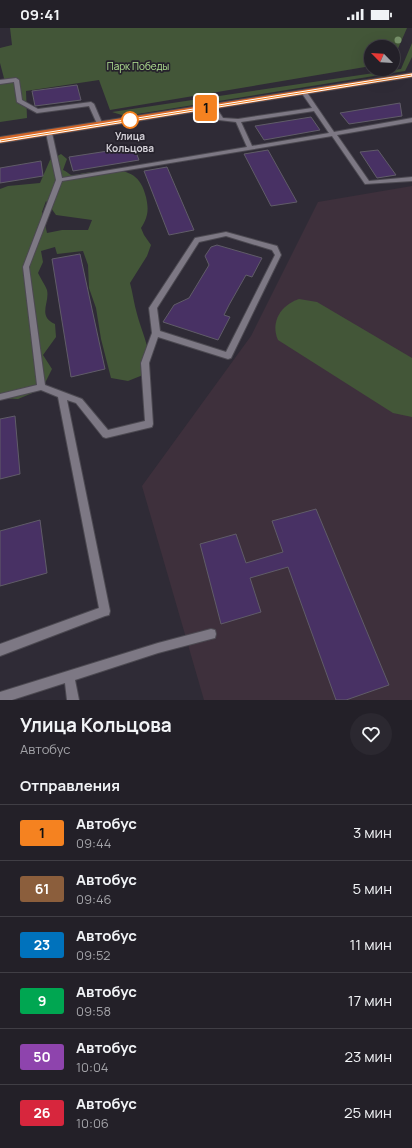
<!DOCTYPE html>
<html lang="ru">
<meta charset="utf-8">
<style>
body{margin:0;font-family:Manrope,sans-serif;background:#2b2830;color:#f1f3f6;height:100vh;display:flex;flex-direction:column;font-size:15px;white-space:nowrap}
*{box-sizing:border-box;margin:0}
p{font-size:13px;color:#a3a3a8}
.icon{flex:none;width:22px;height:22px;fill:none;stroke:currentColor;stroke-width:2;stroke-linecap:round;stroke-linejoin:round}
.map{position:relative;height:672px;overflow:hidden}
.side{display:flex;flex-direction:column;background:#232028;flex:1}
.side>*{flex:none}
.badge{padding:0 8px;border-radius:3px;font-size:14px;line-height:26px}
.needle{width:26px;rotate:294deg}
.buttons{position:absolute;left:364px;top:12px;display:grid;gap:8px}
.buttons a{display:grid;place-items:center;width:36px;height:36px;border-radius:50%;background:#232028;box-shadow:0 4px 16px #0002,0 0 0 1px #403e45;font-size:20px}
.map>.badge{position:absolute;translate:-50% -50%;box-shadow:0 0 0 2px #fff}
h2{padding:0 20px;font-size:15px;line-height:36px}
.round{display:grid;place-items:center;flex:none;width:42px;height:42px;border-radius:21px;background:#2b2830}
.overview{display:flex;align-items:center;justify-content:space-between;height:68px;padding:0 20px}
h1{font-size:19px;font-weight:700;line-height:30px}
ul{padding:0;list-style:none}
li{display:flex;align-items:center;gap:12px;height:56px;padding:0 20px;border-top:1px solid #403e45}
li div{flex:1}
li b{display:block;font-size:15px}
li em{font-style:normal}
li .badge{min-width:44px;font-weight:700;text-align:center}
.status{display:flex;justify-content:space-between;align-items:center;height:28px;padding:0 20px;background:#232028;direction:ltr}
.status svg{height:11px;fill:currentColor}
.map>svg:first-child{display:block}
</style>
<div class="status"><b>09:41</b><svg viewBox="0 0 49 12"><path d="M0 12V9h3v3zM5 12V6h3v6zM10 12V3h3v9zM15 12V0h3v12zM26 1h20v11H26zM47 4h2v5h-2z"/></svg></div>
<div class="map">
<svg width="412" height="672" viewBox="0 0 412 672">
<rect width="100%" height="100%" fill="#2f2b36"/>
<!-- education -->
<polygon fill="#3e303c" points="412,158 412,672 204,672 142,458 251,308 318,174"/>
<!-- green -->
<g fill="#435638" fill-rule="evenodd">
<polygon points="10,0 407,0 393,32 393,19 371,19 371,38 110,82 99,52 26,63 27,90 0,94 0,55 5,54 0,35 0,20 12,17"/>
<polygon points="412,15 412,29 405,43 125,88 112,84 401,41"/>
<path d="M61,126L67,131L63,142C66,143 69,146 71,147C75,147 80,146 84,145C110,143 138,134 146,169C149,182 148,189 141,200L144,207L151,217L147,228L130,255C133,266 134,276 137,286C142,306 153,324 148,345L128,353L111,350L101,311L96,280L89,260L88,237L83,223L57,226L55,219L41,223L43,234L38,245C41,251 45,257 47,262C50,275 37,288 55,296L56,309L43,327L52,341L42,361L18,371L0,370V161L8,158L40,155L50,132ZM46,173L56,187L92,192L88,202H62L47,205L42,184Z"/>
<path d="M299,271L317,274L412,330V389L393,385L278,312C270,294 281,277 299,271Z"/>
</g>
<!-- building -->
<g fill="#483164" stroke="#605c68">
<polygon points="77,57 81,72 35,78 32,63"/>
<polygon points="400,75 402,88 349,96 340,85"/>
<polygon points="311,89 320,102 264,112 255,98"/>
<polygon points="134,119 139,132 73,143 69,129"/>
<polygon points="268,122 297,174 271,178 244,126"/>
<polygon points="378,122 396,147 377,150 360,124"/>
<polygon points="41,133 43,148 0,155 0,140"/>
<polygon points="167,139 194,202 169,207 144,143"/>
<polygon points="217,217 262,230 252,249 246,247 229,277 224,287 230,289 218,312 163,294 174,277 189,270 209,237 205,228 211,219"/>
<polygon points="80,226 105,341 71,349 52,231"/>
<polygon points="15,388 20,446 0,451 0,391"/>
<polygon points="316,481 389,657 346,672 336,672 288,539 250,550 261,584 221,596 200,516 236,506 246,535 283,524 272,493"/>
<polygon points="40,492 47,545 0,558 0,503"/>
</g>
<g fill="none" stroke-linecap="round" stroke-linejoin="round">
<!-- lane casing -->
<g stroke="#4c4951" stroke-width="2">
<g id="lane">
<polygon points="16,50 19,52 22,72 38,81 91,74 94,76 103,97 98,98 89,78 37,85 17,74 14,54 0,56 0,52"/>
<path d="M304,62L306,63L334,104L412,90V94L337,107L369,153L412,149V153L365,156L332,108L62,153L29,239L45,357L82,371L108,402L145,393L141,335L152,305L149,280L195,210L226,204L277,218L281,227L231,330L228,331L158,309L149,335L153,396L152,399L106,410L103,409L76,375L67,372L110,583L109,587L105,588L0,628V616L99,580L58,369L41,362L0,372V366L37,357L23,239L56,152L46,105L49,103L52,105L62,150L247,119L236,94L219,92L210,79L211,78H215L223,90L238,91L312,80L301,64ZM314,83L329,105L252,118L241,94ZM226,208L272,222L275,227L226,324L160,303L157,280L199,214Z"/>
<polygon points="211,601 215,602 216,606 215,610 211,611 158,625 75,652 79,672 67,672 65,655 12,672 0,672 0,664 158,615"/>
</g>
</g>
<!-- highway casing -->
<g stroke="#4c4951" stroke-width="2">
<polygon id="highway" points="412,45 412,49 0,115 0,109"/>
</g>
<!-- lane -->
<use href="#lane" fill="#7d7884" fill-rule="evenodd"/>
<!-- highway -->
<use href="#highway" fill="#d3672a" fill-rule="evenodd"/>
</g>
<!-- trees -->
<circle fill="#769069" cx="398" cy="12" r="3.5"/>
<!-- line -->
<polygon fill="#f58220" stroke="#fff" points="412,46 412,48 0,114 0,112"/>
<!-- markers -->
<circle fill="#fff" stroke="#f58220" stroke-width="2" cx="130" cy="92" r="8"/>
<g text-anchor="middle" stroke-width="3.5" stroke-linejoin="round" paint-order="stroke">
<!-- far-park labels -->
<g font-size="10" fill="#b1e292" stroke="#26222c">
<text x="138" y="42">Парк Победы</text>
</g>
<!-- far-stop labels -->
<g font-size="10" font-weight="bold" fill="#d3d0d7" stroke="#26222c">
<text x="130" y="112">Улица<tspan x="130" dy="12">Кольцова</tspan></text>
</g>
</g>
</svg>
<div class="buttons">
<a><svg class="needle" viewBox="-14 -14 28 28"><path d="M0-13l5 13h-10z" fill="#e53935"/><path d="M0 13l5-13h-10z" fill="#a3a3a8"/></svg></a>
</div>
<b class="badge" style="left:206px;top:80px;background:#f58220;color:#111">1</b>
</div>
<section class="side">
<div class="overview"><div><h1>Улица Кольцова</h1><p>Автобус</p></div><a class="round"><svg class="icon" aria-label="heart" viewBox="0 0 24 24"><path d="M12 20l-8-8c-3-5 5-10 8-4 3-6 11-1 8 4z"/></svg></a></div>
<h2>Отправления</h2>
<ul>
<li><span class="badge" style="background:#f58220;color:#111">1</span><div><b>Автобус</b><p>09:44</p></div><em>3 мин</em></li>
<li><span class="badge" style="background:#8b5e3c;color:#fff">61</span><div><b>Автобус</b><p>09:46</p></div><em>5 мин</em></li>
<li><span class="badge" style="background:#0072bc;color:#fff">23</span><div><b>Автобус</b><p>09:52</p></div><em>11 мин</em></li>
<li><span class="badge" style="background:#00a651;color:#fff">9</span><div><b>Автобус</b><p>09:58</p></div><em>17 мин</em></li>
<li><span class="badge" style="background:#8e44ad;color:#fff">50</span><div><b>Автобус</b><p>10:04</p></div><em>23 мин</em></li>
<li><span class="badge" style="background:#d7263d;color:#fff">26</span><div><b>Автобус</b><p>10:06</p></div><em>25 мин</em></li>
</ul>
</section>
